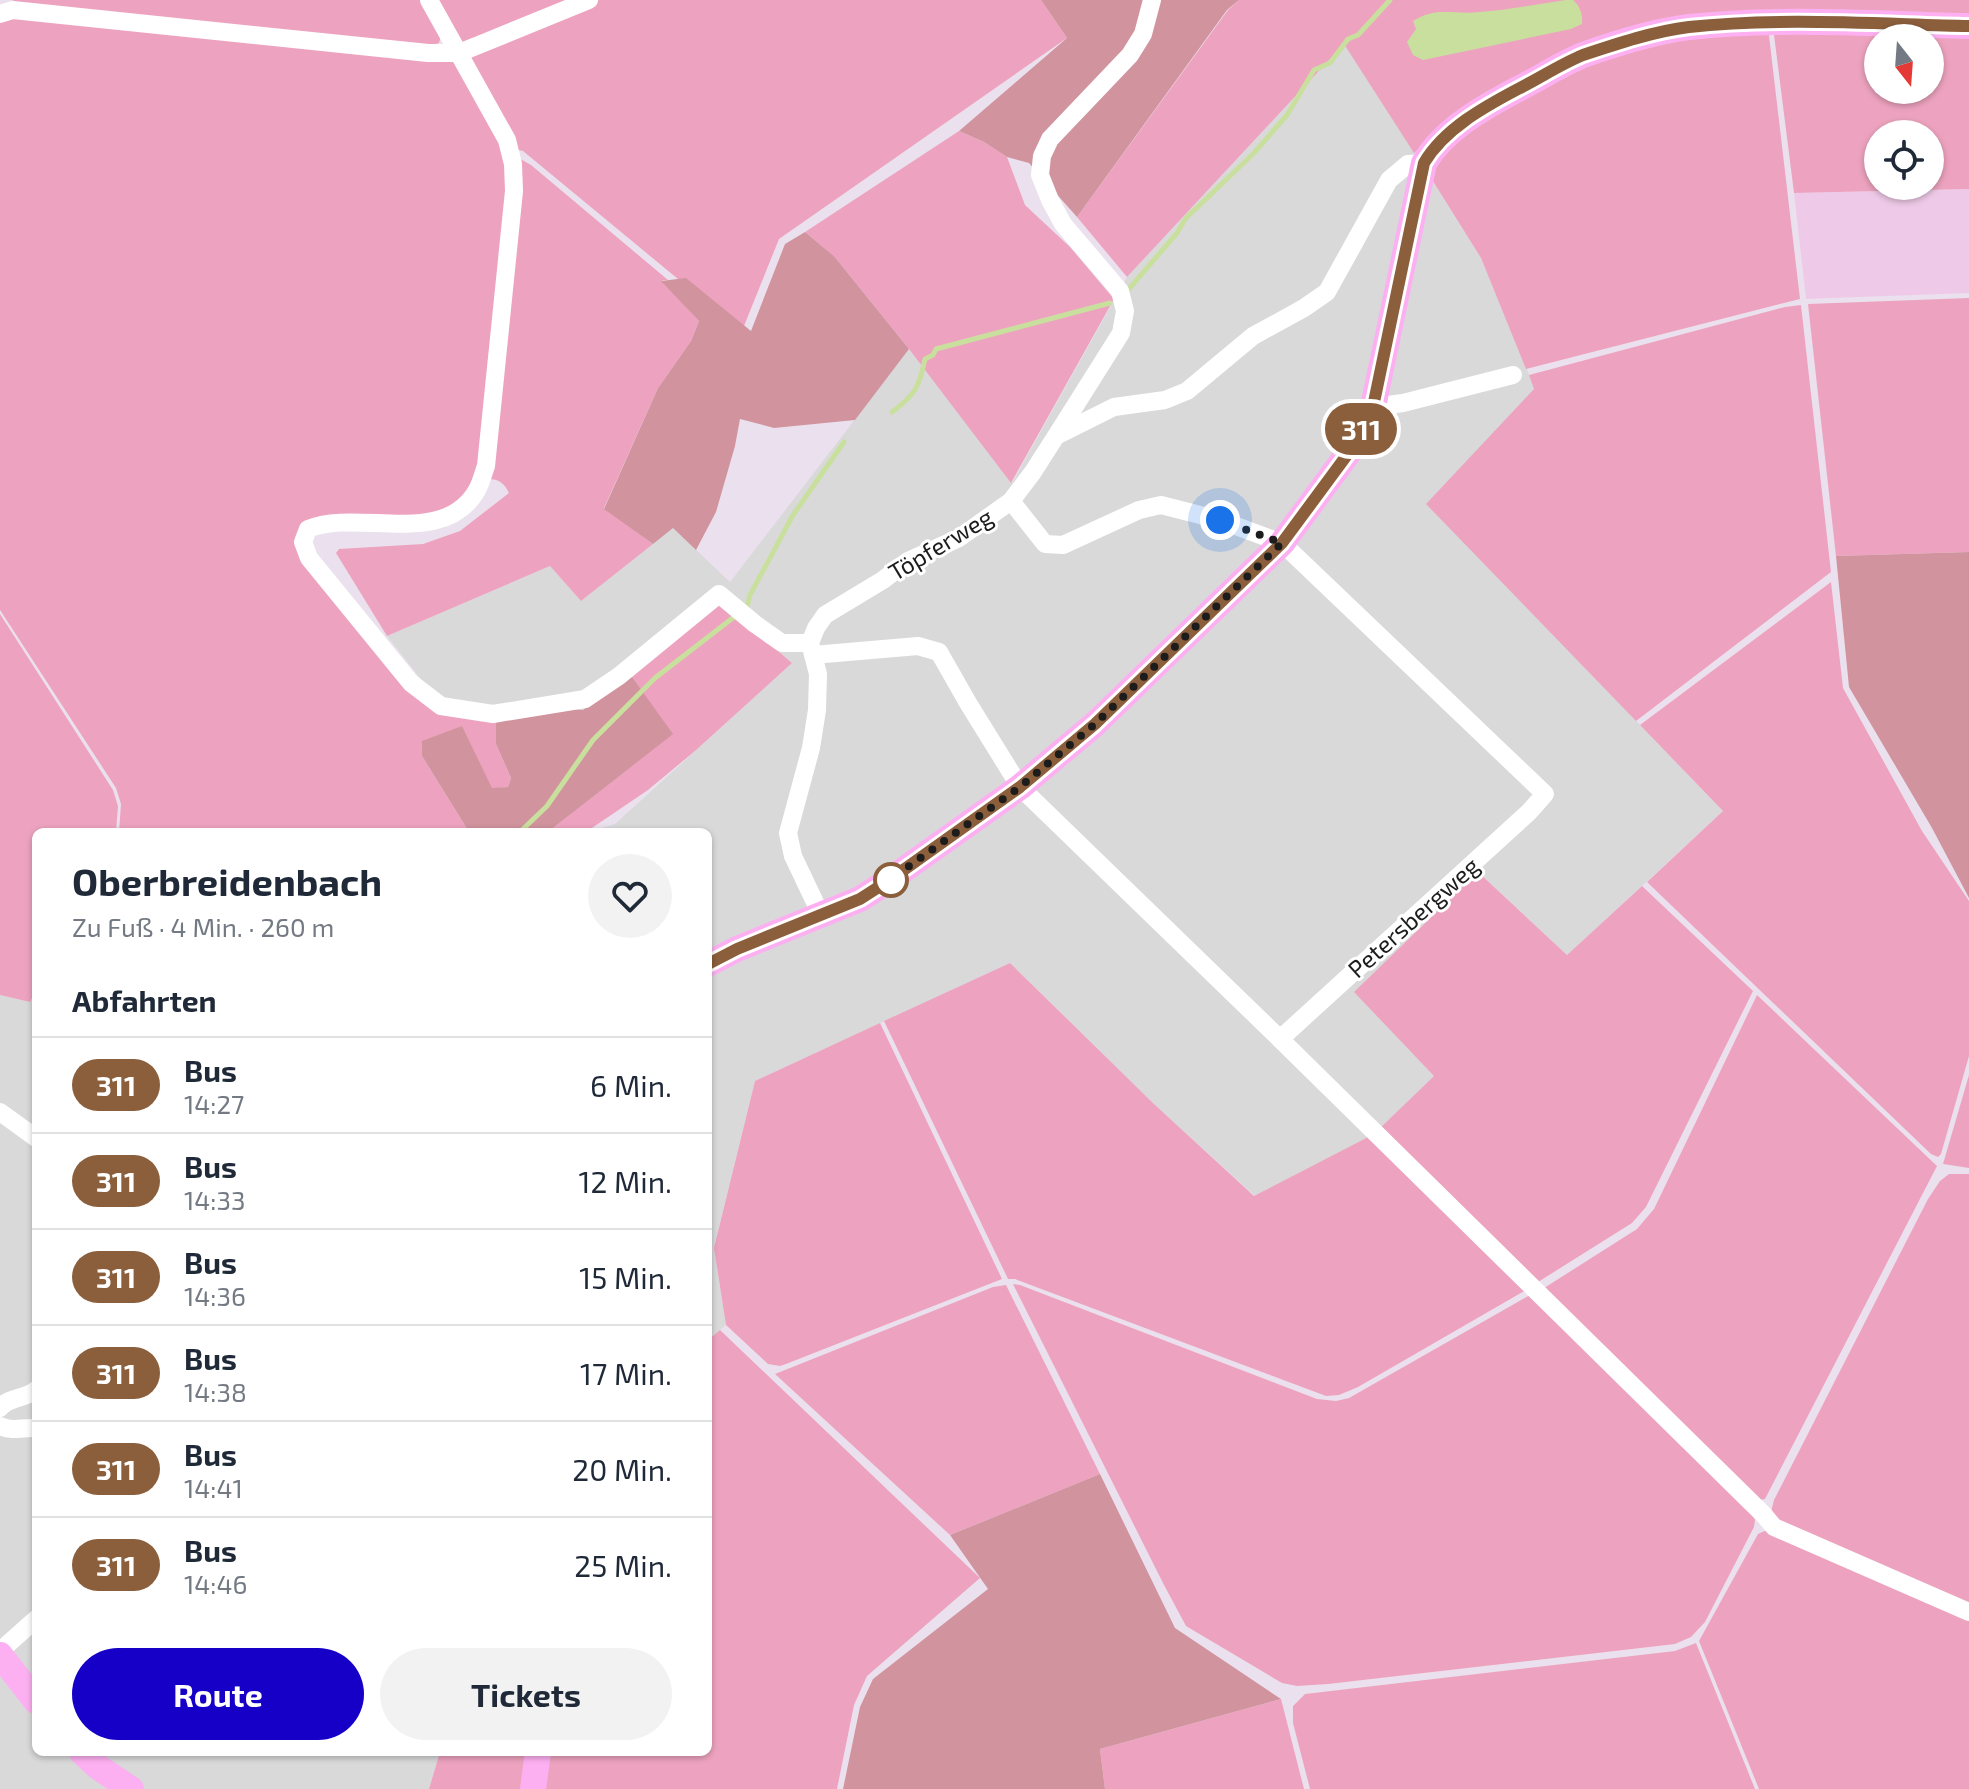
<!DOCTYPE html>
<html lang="de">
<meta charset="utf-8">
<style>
body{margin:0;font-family:"Exo 2",sans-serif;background:#f2f2f3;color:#1f2937;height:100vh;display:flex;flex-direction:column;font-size:30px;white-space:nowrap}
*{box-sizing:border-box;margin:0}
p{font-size:26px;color:#747a83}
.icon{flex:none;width:44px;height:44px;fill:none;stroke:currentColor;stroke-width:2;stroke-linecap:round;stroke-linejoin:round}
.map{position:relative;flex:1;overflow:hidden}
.drawer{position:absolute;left:32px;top:828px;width:680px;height:928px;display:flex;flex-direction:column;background:#fff;border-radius:12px;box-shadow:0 2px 6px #0004}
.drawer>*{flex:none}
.badge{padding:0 16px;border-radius:26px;font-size:28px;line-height:52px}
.needle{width:52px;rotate:163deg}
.fabs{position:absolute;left:1864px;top:24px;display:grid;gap:16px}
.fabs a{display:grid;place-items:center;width:80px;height:80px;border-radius:50%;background:#fff;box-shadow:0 2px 6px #0004;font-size:40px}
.you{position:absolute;width:40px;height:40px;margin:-20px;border:6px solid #fff;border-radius:50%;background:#1a73e8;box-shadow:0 0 0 12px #1a73e833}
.map>.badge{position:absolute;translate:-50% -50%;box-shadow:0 0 0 4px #fff}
h2{padding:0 40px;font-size:30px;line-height:72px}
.round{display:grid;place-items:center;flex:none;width:84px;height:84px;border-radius:42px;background:#f2f2f3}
.overview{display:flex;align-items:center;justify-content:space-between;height:136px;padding:0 40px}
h1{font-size:38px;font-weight:700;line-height:60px}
.action{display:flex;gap:16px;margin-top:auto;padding:16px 40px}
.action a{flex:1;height:92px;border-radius:48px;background:#1600c8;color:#fff;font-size:32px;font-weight:700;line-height:92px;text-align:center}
.action a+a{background:#f2f2f3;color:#1f2937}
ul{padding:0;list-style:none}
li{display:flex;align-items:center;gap:24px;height:96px;padding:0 40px;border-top:2px solid #e0e1e3}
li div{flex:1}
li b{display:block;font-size:30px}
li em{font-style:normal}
li .badge{min-width:88px;font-weight:700;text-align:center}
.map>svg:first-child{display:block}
</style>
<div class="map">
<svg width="1969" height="1789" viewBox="0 0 1969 1789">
<rect width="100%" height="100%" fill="#ebe1ee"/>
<!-- residential -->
<g fill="#d9d9da">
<polygon points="1345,43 1481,258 1535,389 1427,504 1723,811 1567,955 1478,872 1434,1076 1374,1134 1255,1196 1154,1104 1010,963 755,1081 714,1248 726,1325 708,1340 708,832 590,832 615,824 792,663 721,603 583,710 574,709 442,706 387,636 550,566 581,601 673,528 730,582 909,349 1012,483 1127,277"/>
<polygon points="36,990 36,1752 440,1752 429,1789 0,1789 0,995 30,1002"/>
</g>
<!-- farmland -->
<polygon fill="#efcae8" points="1969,189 1969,293 1806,299 1794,193"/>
<!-- grass -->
<g fill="#eda3bf" fill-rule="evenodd">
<polygon points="12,0 424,0 442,32 439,43 433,45 21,5"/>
<polygon points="433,0 580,0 462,42"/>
<polygon points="599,0 1041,0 1067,38 779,239 744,326 686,279 678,279 523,151 514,149 469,54"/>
<polygon points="1239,0 1969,0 1969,18 1744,15 1480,99 1414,153 1344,44 1127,277 1077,217 1228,10"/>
<polygon points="0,17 453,58 499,135 509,170 475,489 442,516 340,520 301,542 409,685 496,717 496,744 511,778 508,787 492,789 462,727 422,756 469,832 119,832 121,804 116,788 0,610"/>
<polygon points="1768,27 1800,299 1526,369 1481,258 1429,175 1444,149 1565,70 1666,39"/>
<path d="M1773,27L1969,31V189L1794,193ZM1878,38H1930V90H1878ZM1878,134H1930V186H1878Z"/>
<polygon points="959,131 984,142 1007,157 1025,205 1070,247 1114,299 1011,483 909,349 834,256 805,232"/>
<path d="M515,156L531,165L668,280H662L699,321L691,341L658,388L604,508L653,544L581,601L550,566L387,636L336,553L339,549L423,544L460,531L509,493C504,483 499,479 488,479Z"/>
<polygon points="1969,298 1969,552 1836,556 1808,304"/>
<polygon points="1801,305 1831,572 1636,721 1426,504 1534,389 1529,375 1785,307"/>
<polygon points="1831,582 1843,688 1922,831 1969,901 1969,1056 1941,1154 1938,1157 1931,1154 1647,882 1723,811 1640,725"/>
<polygon points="721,602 792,663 695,751 648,790 586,832 548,832 672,734 630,674"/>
<polygon points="0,614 113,790 118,806 116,832 36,832 36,887 32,888 36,897 36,990 30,1002 0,995"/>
<polygon points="1478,872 1567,955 1642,886 1753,991 1646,1207 1632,1223 1538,1282 1378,1130 1434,1076 1354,992"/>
<polygon points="1010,963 1154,1104 1254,1196 1372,1135 1526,1290 1358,1387 1339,1395 1326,1396 1015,1279 1008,1279 884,1021"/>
<polygon points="1757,995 1937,1166 1765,1499 1760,1500 1541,1290 1637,1229 1654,1209"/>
<polygon points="880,1023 1002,1279 786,1364 780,1366 768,1364 726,1325 714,1248 755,1081"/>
<polygon points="1969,1075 1969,1168 1943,1164"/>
<polygon points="1949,1174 1969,1174 1969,1608 1781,1525 1771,1512 1774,1500 1928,1199 1940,1181"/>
<polygon points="1013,1284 1020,1285 1317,1399 1336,1401 1349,1398 1530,1295 1753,1513 1755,1520 1754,1527 1705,1622 1691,1637 1675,1644 1328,1684 1297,1686 1282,1683 1186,1626 1164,1585"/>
<polygon points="1006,1285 1100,1474 950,1535 775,1374 993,1287"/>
<polygon points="720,1330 980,1578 867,1676 854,1705 837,1789 541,1789 549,1752 708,1752 708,1340"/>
<polygon points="1769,1529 1969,1615 1969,1789 1759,1789 1699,1641 1758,1534"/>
<polygon points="1696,1643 1755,1789 1310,1789 1293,1723 1293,1706 1305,1694 1675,1651"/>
<polygon points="1281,1699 1304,1789 1105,1789 1100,1749"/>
<polygon points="440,1752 527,1752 521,1789 429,1789"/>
</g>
<!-- forest -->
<g fill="#d1939e">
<polygon points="1041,0 1239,0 1227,10 1077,217 1029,163 1007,157 984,142 959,131 1067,38"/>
<polygon points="805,232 834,256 909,349 855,420 774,428 740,419 735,446 716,512 696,550 673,528 653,544 604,509 658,388 691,341 699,321 661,281 686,278 751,331 785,244"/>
<polygon points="1969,552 1969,898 1932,828 1849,687 1836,556"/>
<polygon points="630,674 673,734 548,832 469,832 422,756 422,741 462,726 492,788 508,787 511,778 496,744 496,717 574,709 583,710"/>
<polygon points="1100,1474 1175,1628 1281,1699 1100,1749 1105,1789 843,1789 860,1707 873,1679 988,1589 950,1535"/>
</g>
<!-- water -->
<path fill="#c9df9e" d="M1566,0H1573C1580,6 1583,15 1582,24L1571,29L1423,60L1413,55L1407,42L1416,29L1413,21C1437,6 1453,15 1479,12C1508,10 1537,4 1566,0Z"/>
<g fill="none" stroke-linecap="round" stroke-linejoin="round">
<!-- stream -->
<g stroke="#c9df9e" stroke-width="5">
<polyline points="1128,290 1177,233 1186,218 1254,153 1287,115 1314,70 1330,63 1348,39 1358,35 1390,0"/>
<path d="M892,412C916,394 919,387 925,359L933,355L936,349L1110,303"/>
<polyline points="747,607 750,595 793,515 844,442"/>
<polyline points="520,832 547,806 593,740 655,678 734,617"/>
</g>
<!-- street -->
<g stroke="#fff" stroke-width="18">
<path d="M429,0L507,140L513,164L514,191L486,466C483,474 481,483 477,490C444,549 358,508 308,529L303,542L309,558L411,683L441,706L493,714L585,699L619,676L719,594L755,624L782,643H810"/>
<polyline points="0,14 13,10 428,53 459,53 589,0"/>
<polyline points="1373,407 1403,403 1513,375"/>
<polyline points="1058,433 1121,333 1125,311 1120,291 1063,224 1050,200 1040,175 1042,156 1050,139 1130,55 1143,34 1152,0"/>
<polyline points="813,655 918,646 939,652 968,703 1020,787 1280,1039 1529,812 1545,794 1282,543 1220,520 1161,505 1139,510 1063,545 1045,544 1011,501"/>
<polyline points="821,915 793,856 788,833 811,748 817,710 818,674 810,643 816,628 825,615 883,580 908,561 959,538 1011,501 1033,472 1056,436 1114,407 1165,400 1187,391 1253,336 1304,308 1327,292 1389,180 1408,164 1424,163"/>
<polyline points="1280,1039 1764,1515 1774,1527 1969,1612"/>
<polyline points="0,1112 36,1138"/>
<path d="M0,1408C8,1397 25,1399 36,1390"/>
<path d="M0,1426C14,1432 22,1427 36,1428"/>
<polyline points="0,1651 36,1619"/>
</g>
<!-- secondary -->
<g stroke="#fdb0f1" stroke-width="26">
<path d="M708,964L737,949L860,899L888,881L1020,787L1095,724L1282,543L1347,455L1373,407L1424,163C1444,129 1484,107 1518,89C1540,78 1561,64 1583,55C1614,44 1657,31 1689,27C1782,17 1876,24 1969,26"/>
<polyline points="0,1655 36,1701"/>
<polyline points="82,1752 98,1767 131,1789"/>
<polyline points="533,1789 538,1752"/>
</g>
</g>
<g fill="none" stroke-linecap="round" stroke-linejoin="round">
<!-- line casing -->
<g stroke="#fff" stroke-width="18">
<path id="line" d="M708,964L737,949L860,899L888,881L1020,787L1095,724L1282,543L1347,455L1373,407L1424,163C1444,129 1484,107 1518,89C1540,78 1561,64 1583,55C1616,44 1655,31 1689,27C1780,17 1877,24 1969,26"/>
</g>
<!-- line -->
<use href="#line" stroke="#8b5e3c" stroke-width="12"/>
<!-- walk -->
<polyline stroke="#1c1c1c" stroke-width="8" stroke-dasharray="0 14.4" points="891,880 888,881 1020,787 1095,724 1282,543 1220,520"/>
</g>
<!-- markers -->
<circle fill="#fff" stroke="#8b5e3c" stroke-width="4" cx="891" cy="880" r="16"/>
<g text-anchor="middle" stroke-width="6" stroke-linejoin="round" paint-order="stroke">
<!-- street labels -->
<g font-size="24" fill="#1c1c1c" stroke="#fff">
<text transform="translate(941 545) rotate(-31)" y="8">Töpferweg</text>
<text transform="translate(1414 918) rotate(-42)" y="8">Petersbergweg</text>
</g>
</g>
</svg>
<div class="fabs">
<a><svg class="needle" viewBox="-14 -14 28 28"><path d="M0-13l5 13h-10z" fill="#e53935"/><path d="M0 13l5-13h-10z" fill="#747a83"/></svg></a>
<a><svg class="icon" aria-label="locate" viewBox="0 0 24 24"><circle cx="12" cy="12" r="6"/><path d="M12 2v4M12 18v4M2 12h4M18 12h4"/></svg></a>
</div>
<div class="you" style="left:1220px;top:520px"></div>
<b class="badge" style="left:1361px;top:429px;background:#8b5e3c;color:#fff">311</b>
<section class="drawer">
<div class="overview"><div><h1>Oberbreidenbach</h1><p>Zu Fuß · 4 Min. · 260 m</p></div><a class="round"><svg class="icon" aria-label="heart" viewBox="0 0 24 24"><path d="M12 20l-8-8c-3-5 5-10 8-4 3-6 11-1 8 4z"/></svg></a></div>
<h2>Abfahrten</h2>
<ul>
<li><span class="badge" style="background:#8b5e3c;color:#fff">311</span><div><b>Bus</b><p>14:27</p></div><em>6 Min.</em></li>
<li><span class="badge" style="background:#8b5e3c;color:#fff">311</span><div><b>Bus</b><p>14:33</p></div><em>12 Min.</em></li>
<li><span class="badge" style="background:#8b5e3c;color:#fff">311</span><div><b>Bus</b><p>14:36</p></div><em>15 Min.</em></li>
<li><span class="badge" style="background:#8b5e3c;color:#fff">311</span><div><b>Bus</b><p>14:38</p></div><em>17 Min.</em></li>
<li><span class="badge" style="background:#8b5e3c;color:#fff">311</span><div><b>Bus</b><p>14:41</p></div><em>20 Min.</em></li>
<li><span class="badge" style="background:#8b5e3c;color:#fff">311</span><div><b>Bus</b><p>14:46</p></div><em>25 Min.</em></li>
</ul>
<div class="action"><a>Route</a><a>Tickets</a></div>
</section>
</div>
